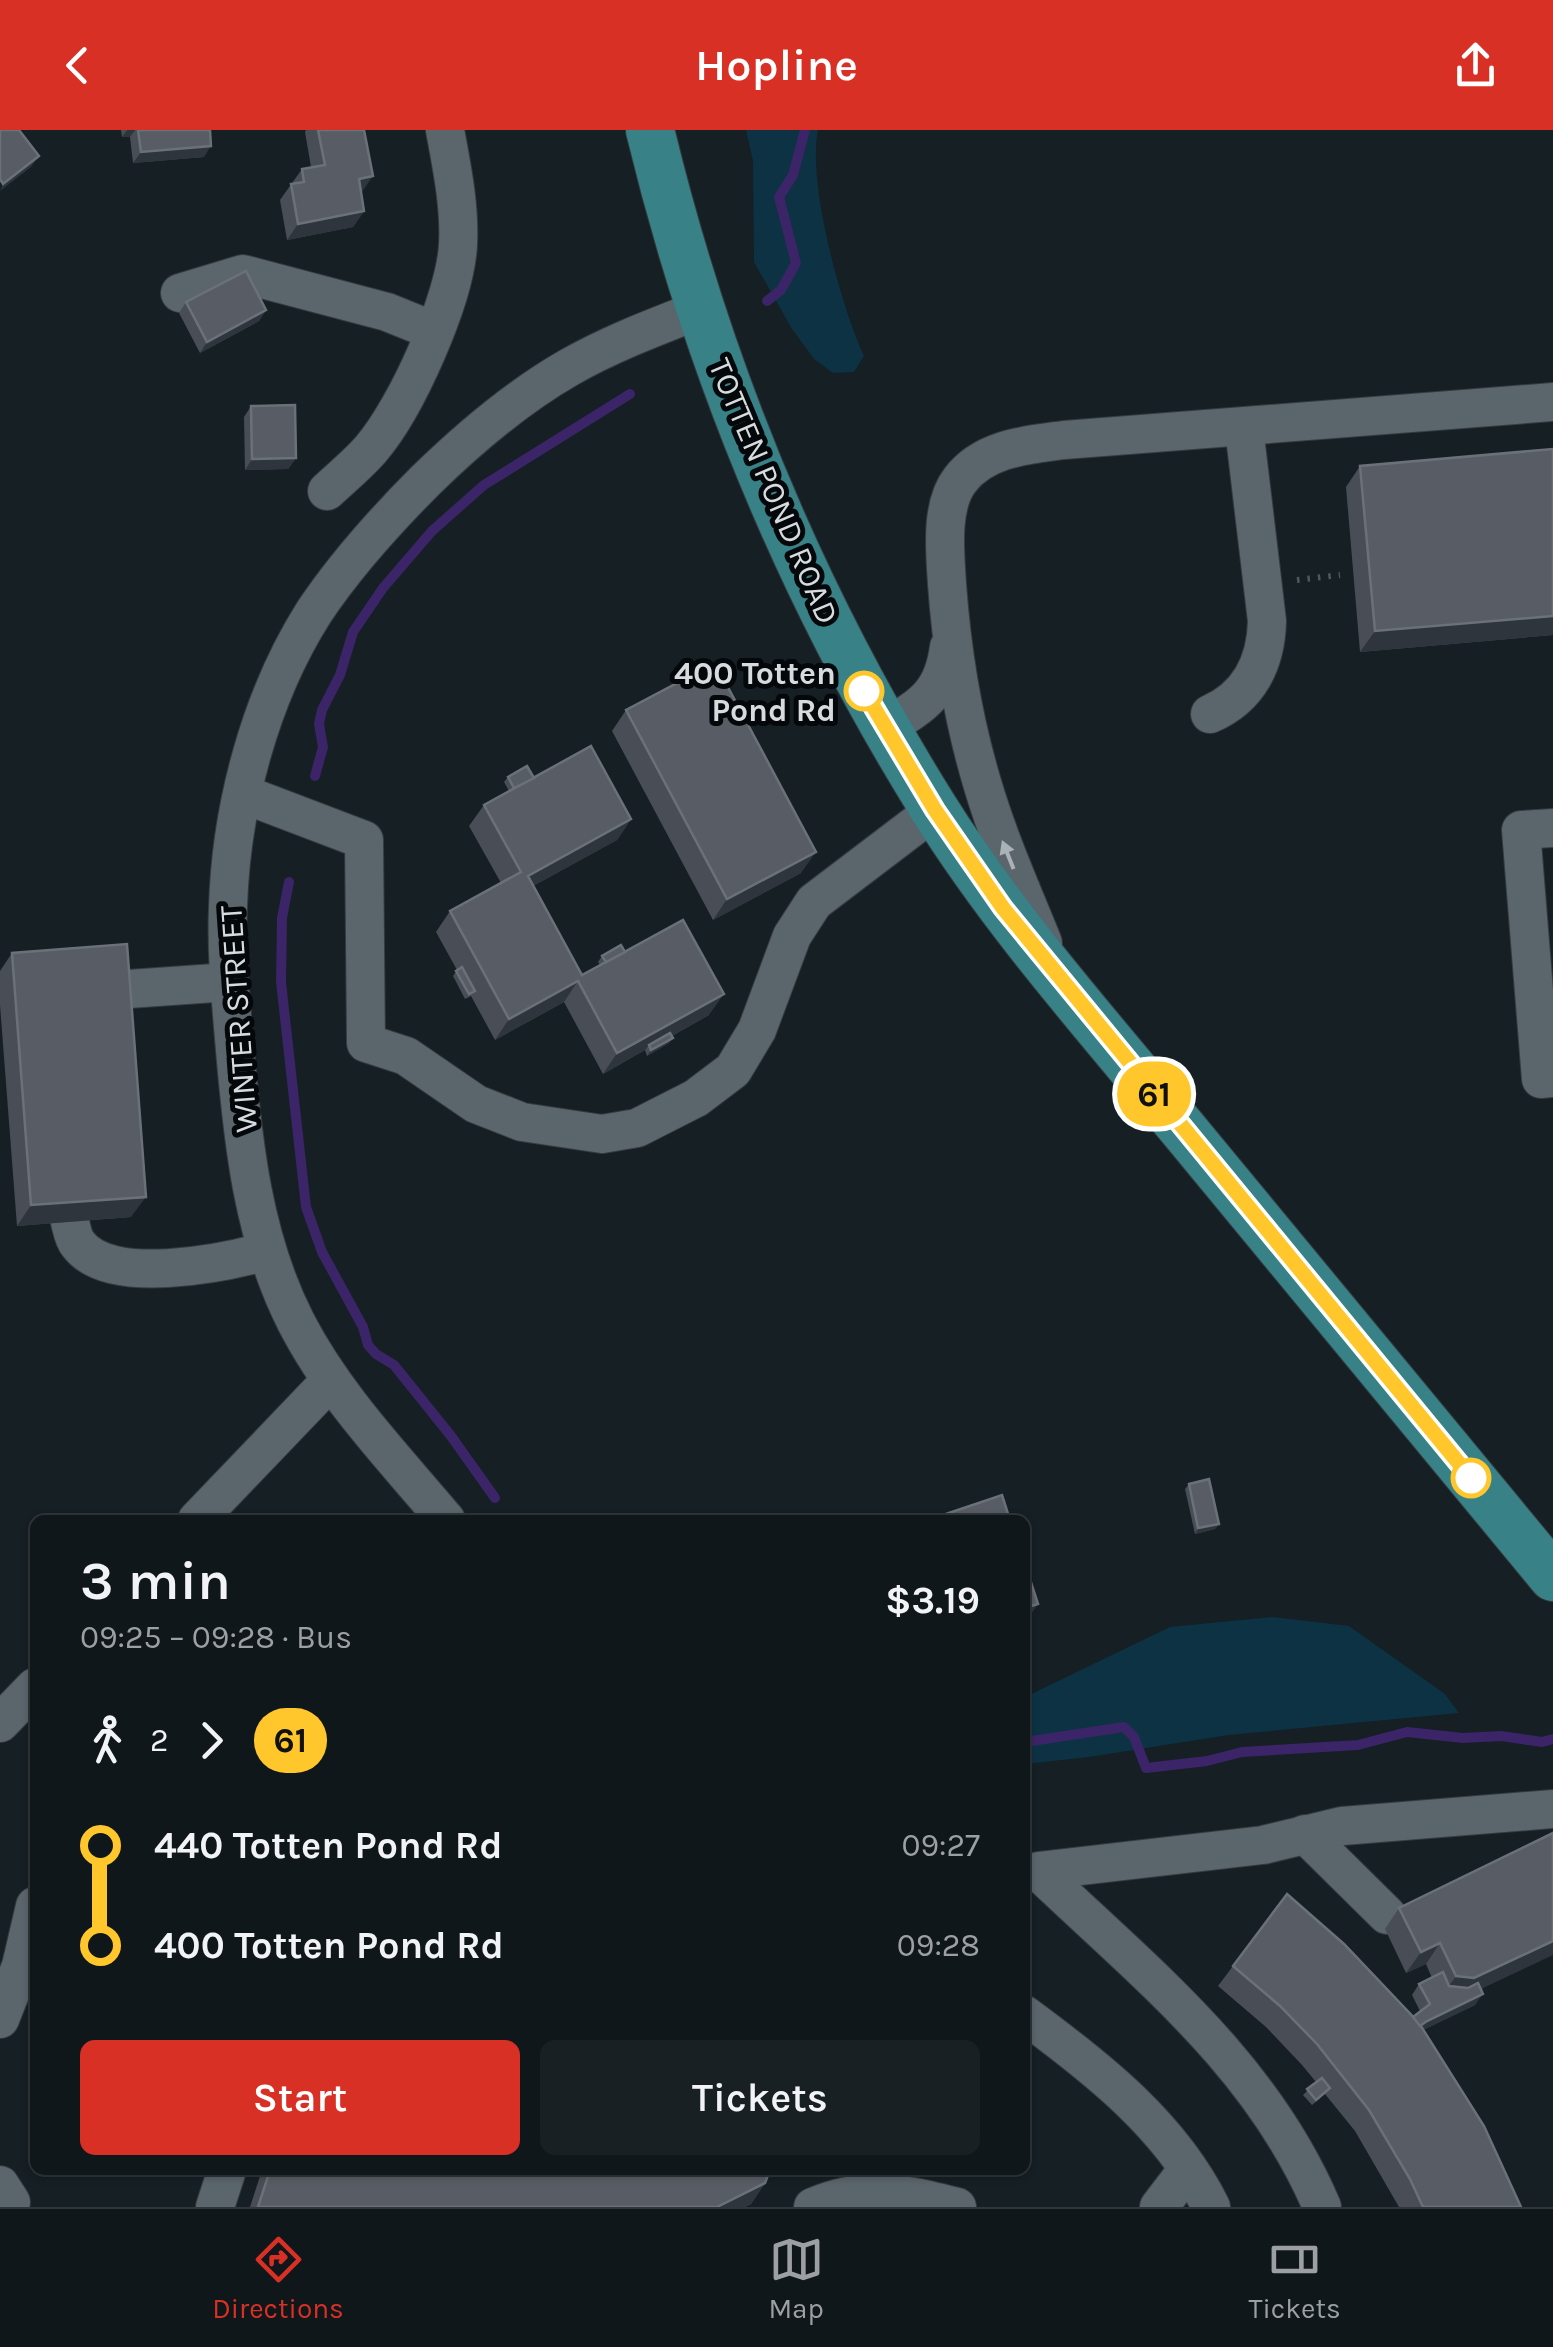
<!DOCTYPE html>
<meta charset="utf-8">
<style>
body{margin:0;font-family:Karla,sans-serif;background:#192024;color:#f1f3f6;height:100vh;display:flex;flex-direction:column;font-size:38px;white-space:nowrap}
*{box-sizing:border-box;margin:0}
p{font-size:32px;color:#9c9fa3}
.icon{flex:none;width:55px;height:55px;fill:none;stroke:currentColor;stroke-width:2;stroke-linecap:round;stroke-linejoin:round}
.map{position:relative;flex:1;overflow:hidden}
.sheet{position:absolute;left:30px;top:1385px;width:1000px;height:660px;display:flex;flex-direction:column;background:#10171b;border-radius:15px;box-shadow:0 2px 8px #0004,0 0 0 2px #30363a}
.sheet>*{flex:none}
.badge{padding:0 20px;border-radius:32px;font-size:35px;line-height:65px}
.map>.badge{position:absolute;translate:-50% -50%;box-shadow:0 0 0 5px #fff}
.legs{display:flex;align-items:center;gap:15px;height:110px;padding:0 50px;font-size:32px}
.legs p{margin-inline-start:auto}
.headline{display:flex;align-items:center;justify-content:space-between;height:170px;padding:0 50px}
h1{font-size:55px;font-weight:600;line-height:75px}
.cta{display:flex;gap:20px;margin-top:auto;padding:20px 50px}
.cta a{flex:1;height:115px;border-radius:15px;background:#d93025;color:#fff;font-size:40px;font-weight:600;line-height:115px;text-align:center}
.cta a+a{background:#192024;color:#f1f3f6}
ul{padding:0 50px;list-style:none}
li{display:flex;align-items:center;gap:35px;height:100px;font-size:38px}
li i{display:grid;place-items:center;width:15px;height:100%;margin:0 12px;background:currentColor}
li i::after{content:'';width:25px;height:25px;margin:-12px;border:8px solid;border-radius:50%;background:#10171b}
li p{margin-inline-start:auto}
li:first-child i{background:linear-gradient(#0000 50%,currentColor 0)}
li:last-child i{background:linear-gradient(currentColor 50%,#0000 0)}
header{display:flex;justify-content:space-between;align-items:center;height:130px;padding:0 50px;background:#d93025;color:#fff;font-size:45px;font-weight:600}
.dock{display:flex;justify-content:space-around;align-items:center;height:140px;border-top:2px solid #30363a;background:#10171b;font-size:28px;color:#9c9fa3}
.dock a{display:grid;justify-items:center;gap:5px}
.dock .active{color:#d93025}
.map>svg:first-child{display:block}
</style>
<header><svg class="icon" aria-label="back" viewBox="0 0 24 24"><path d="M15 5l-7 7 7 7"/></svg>Hopline<svg class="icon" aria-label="share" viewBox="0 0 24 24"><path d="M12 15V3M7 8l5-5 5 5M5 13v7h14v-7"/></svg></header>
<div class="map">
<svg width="1553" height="2077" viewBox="0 0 1553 2077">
<rect width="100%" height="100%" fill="#151f24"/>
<!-- green -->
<g fill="#0c3244">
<path d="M746,0H818C807,54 841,175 864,226L854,242L833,243L814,229L792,199L754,132L753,31Z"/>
<polygon points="1273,1487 1349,1496 1445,1564 1459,1583 1229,1605 1089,1627 1025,1634 1025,1567 1170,1497"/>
</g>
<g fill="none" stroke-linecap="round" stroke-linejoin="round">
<!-- stream -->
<g stroke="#3b2467" stroke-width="10">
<polyline points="767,171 781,160 796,133 779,67 793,45 805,0"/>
<polyline points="315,646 323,617 319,594 322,580 340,545 353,502 383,458 432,401 484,355 630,264"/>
<polyline points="289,752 282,788 281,852 306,1077 322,1122 363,1197 368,1215 376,1224 394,1235 451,1306 495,1368"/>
<polyline points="688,1390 689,1390"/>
<polyline points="1025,1612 1124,1597 1134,1607 1146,1638 1207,1631 1242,1622 1358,1615 1407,1602 1463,1608 1501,1606 1542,1612 1553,1609"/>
</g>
<!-- minor casing -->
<g stroke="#353b3f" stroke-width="40">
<g id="minor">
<polyline points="180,163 243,144 387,182 434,201"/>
<path d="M327,361C342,347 358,334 371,319C407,277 455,169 458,115C460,76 452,38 445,0"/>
<path d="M1210,584C1249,567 1266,533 1267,491L1244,298"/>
<path d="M885,598C923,575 943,564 949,517"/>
<polyline points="243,664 364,710 366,913 406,926 476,974 522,992 602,1004 637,998 696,968 733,940 757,900 792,806 814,772 935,680"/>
<polyline points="1553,698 1521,700 1541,949 1553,948"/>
<path d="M1043,813C1022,761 999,710 983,656C963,590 952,523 947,454C945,422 940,376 960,350C984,318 1027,315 1064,310L1553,272"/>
<polyline points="114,860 229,852"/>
<path d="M70,1092C72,1099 73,1108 78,1114C109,1157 224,1133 267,1121"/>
<polyline points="197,1390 331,1250"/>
<path d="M446,1390C393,1327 334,1266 296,1192C253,1108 243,1013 235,920C231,873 226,825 228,777C231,677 260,567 314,482C346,434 385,391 426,350C469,308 516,268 568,238C610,214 655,197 699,180"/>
<polyline points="0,1593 35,1557"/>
<polyline points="1305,1704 1387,1785"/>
<path d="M1025,1885C1097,1938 1171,1996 1211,2077"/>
<polyline points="0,1889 21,1836 35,1776"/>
<polyline points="0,2055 11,2072 8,2077"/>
<polyline points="215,2077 227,2040"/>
<path d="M813,2077C866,2054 902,2063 957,2077"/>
<polyline points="1159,2077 1188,2039"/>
<path d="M1322,2077C1262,1935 1147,1845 1038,1741L1263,1715L1342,1696L1553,1679"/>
</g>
</g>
<!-- major casing -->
<g stroke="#353b3f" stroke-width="50">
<path id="major" d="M650,0C708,240 802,467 933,677C1005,792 1097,895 1183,999C1306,1148 1430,1298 1553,1447"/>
</g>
<!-- path -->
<polyline stroke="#50585d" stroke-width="6" stroke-dasharray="2.5 8" stroke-linecap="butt" points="1297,450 1340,445"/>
<!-- minor -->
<use href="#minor" stroke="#5a656c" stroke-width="38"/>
<!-- major -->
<use href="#major" stroke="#378187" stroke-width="48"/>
</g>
<!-- wall -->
<g fill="#494e56">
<polygon points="121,0 210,0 204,27 133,33 130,7 122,7"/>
<polygon points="306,0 364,0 361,62 364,81 353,97 287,110 280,70 302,39 311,37 305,2"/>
<polygon points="186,172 266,180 259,191 200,223 179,183"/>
<polygon points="251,276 296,328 288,339 245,340 244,287"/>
<polygon points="1553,319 1553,505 1360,522 1346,357 1360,336"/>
<polygon points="626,580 801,743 713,790 612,601"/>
<polygon points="508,647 534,648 631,689 617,710 533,756 582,845 600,835 598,832 602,826 625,822 709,885 672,906 669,913 647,926 645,920 603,944 564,872 495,910 471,866 465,869 453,846 457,840 436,802 450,781 501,753 469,696 484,675 509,661 504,652"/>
<polygon points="12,823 131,1087 17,1096 0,875 0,841"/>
<polygon points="1189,1354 1219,1394 1215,1399 1195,1404 1185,1359"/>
<polygon points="1553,1703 1475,1875 1423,1900 1521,2077 1399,2077 1355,2001 1325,1964 1312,1975 1303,1965 1316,1952 1302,1935 1266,1897 1218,1856 1233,1836 1413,1887 1420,1881 1412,1865 1419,1854 1432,1848 1426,1834 1406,1843 1385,1799 1399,1778"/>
<polygon points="262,2040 770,2040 765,2053 751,2074 745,2077 250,2077"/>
</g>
<!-- shaded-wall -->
<g fill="#2e353c">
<polygon points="127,0 135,0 130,7 122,7"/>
<polygon points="211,16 204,27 133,33 141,22"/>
<polygon points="39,26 31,37 0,61 3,54"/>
<polygon points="373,46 362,62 359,49"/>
<polygon points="364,81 353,97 287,110 298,94"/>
<polygon points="266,180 259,191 200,223 207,212"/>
<polygon points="296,328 288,339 245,340 252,329"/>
<polygon points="1553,486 1553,505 1360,522 1375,501"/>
<polygon points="631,689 617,710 513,767 528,746"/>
<polygon points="816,722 801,743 713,790 727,769"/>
<polygon points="578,851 564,872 495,910 509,889"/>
<polygon points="724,864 709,885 650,918 649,915 645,920 603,944 617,923"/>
<polygon points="673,908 669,913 647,926 651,920"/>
<polygon points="146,1067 131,1087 17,1096 31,1075"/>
<polygon points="1219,1394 1215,1399 1195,1404 1198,1398"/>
<polygon points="1038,1474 1027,1490 1025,1490 1025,1478"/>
<polygon points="1553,1811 1553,1825 1460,1869 1441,1867 1456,1846"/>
<polygon points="1440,1813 1426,1834 1406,1843 1421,1822"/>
<polygon points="1483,1864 1475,1875 1419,1902 1412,1903 1427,1891"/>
<polygon points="765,2053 751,2074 745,2077 717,2077"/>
</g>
<!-- building -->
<g fill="#585d65" stroke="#6b7178" stroke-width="2.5">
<polygon points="0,0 19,0 39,26 3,54 0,49"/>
<polygon points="138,0 210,0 211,16 141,22"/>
<polygon points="318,0 364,0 373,46 359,49 364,81 298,94 291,54 304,52 302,39 325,35"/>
<polygon points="246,141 266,180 207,212 186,172"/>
<polygon points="295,275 296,328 252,329 251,276"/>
<polygon points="1553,319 1553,486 1375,501 1360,336"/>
<polygon points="715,533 816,722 727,769 626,580"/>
<polygon points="591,616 631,689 528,746 582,845 683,790 724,864 617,923 578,851 509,889 450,781 521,742 484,675"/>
<polygon points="527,636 534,648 514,658 508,647"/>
<polygon points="127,814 146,1067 31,1075 12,823"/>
<polygon points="621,815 625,822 606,832 602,826"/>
<polygon points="462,837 475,861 469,864 456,841"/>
<polygon points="670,903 673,908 651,920 649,915"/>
<polygon points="1209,1349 1219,1394 1198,1398 1189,1354"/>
<polygon points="1002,1365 1010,1390 928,1390"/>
<polygon points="1025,1434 1038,1474 1025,1478"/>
<polygon points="1553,1703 1553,1811 1474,1848 1456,1846 1440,1813 1421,1822 1399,1778"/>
<polygon points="1287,1764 1344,1814 1419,1893 1484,1996 1521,2077 1423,2077 1410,2049 1369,1980 1317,1914 1280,1876 1233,1836"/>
<polygon points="1443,1842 1449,1856 1468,1858 1478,1853 1483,1864 1427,1891 1420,1896 1413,1887 1430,1874 1419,1854"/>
<polygon points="1322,1948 1330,1958 1316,1970 1307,1959"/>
<polygon points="270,2040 770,2040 765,2053 717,2077 258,2077"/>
</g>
<!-- one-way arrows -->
<defs><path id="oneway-solid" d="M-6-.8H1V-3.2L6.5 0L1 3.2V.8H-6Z" transform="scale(2.5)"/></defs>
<use fill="#aab2b7" href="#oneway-solid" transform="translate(1008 725) rotate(-112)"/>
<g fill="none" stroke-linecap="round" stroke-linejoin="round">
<!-- line-1 casing -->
<g stroke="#fff" stroke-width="22">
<polyline id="line-1" points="864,561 935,680 1003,778 1471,1348"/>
</g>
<!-- line-1 -->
<use href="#line-1" stroke="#ffc72c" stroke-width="15"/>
</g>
<!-- markers -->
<g fill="#fff" stroke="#ffc72c" stroke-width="5">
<circle cx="864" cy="561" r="18"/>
<circle cx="1471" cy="1348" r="18"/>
</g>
<g text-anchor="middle" stroke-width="10" stroke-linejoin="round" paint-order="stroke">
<!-- street labels -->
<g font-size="32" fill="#d5dbdf" stroke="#05080a">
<text transform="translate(774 361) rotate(67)" y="11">TOTTEN POND ROAD</text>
<text transform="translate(238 889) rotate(-94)" y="11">WINTER STREET</text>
</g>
<!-- stop labels -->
<g font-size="32" font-weight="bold" fill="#d5dbdf" stroke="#05080a" text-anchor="end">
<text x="836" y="554">400 Totten<tspan x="836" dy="37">Pond Rd</tspan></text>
</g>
</g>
</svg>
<b class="badge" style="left:1154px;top:964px;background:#ffc72c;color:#111">61</b>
<section class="sheet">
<div class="headline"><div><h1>3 min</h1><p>09:25 – 09:28 · Bus</p></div><b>$3.19</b></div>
<div class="legs"><svg class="icon" aria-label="walk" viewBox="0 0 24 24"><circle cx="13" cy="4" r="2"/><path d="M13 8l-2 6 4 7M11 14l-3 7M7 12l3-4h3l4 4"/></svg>2<svg class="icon" aria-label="forward" viewBox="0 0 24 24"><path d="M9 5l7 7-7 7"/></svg><b class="badge" style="background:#ffc72c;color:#111">61</b></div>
<ul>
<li><i style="color:#ffc72c"></i><b>440 Totten Pond Rd</b><p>09:27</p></li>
<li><i style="color:#ffc72c"></i><b>400 Totten Pond Rd</b><p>09:28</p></li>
</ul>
<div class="cta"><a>Start</a><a>Tickets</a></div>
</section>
</div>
<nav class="dock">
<a class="active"><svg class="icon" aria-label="directions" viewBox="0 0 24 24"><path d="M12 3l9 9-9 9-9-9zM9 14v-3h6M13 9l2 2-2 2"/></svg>Directions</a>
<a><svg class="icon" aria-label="map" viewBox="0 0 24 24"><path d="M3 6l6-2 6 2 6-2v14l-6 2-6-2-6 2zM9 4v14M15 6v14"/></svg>Map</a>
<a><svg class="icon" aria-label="tickets" viewBox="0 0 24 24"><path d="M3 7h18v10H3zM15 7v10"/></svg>Tickets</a>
</nav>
